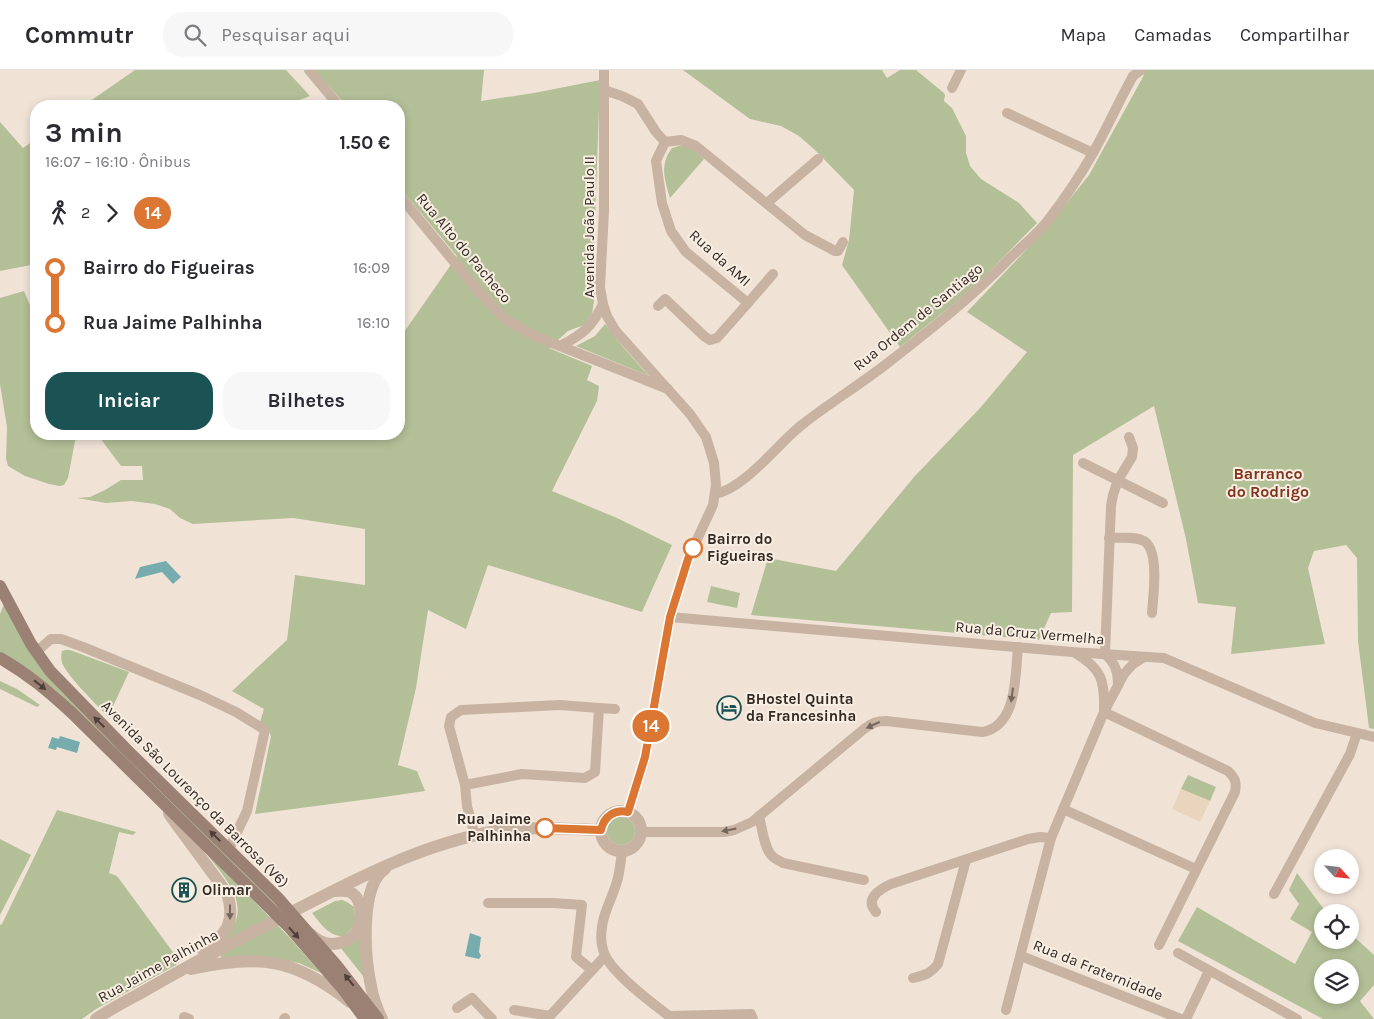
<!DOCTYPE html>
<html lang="pt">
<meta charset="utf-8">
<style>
body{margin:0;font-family:Karla,sans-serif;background:#f7f7f7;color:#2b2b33;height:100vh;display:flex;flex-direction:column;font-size:19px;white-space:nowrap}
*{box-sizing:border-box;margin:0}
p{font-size:16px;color:#7c7c81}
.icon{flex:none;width:28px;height:28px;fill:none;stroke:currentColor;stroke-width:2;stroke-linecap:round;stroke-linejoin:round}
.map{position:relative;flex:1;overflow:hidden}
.panel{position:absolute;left:30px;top:30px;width:375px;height:340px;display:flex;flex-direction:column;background:#fff;border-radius:20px;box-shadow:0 2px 8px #0003}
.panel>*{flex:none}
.badge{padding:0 10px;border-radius:16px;font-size:18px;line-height:32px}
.needle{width:32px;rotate:117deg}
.controls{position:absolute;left:1314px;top:779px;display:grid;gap:10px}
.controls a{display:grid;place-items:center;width:45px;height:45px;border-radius:50%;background:#fff;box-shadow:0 2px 8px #0003;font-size:25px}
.map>.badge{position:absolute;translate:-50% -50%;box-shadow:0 0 0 2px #fff}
.legs{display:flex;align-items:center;gap:8px;height:55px;padding:0 15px;font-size:16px}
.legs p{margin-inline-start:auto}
.summary{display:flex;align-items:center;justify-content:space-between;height:85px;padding:0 15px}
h1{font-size:28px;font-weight:700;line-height:38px}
.action{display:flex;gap:10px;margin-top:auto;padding:10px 15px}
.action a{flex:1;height:58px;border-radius:20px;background:#1b5254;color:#fff;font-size:20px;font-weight:700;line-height:58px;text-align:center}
.action a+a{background:#f7f7f7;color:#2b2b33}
ul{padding:0 15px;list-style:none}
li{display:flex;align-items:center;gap:18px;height:55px;font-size:19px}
li i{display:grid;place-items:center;width:8px;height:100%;margin:0 6px;background:currentColor}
li i::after{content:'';width:12px;height:12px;margin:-6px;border:4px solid;border-radius:50%;background:#fff}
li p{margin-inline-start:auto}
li:first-child i{background:linear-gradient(#0000 50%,currentColor 0)}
li:last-child i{background:linear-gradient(currentColor 50%,#0000 0)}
header{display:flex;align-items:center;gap:30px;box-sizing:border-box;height:70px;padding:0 25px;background:#fff;border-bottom:1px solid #e1e1e2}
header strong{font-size:24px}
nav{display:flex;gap:28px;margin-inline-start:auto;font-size:18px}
.search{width:350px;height:45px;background:#f7f7f7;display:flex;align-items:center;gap:12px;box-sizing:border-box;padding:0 18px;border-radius:20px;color:#7c7c81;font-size:19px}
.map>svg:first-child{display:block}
</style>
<header>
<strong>Commutr</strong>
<div class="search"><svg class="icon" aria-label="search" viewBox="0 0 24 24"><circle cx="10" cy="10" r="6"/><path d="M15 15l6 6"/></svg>Pesquisar aqui</div>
<nav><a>Mapa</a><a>Camadas</a><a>Compartilhar</a></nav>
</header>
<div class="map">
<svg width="1374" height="949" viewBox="0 0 1374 949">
<rect width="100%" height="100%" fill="#f0e3d6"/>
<!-- green -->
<g fill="#b3bf97" fill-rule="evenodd">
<polygon points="135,0 286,0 310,26 284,36 83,36"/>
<polygon points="314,0 484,0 481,31 534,23 600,10 594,181 595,224 592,244 584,255 568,261 549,278 592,296 587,310 599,316 597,331 552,421 617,448 672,475 642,542 488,495 466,559 428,540 416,618 398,695 417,701 425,721 377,728 255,744 271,666 269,661 260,652 264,639 232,621 287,570 295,505 365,515 365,459 293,448 193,454 180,448 170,439 155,434 132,431 106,433 77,428 90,427 105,420 121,410 143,410 142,396 121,396 97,364 399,364 399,264 402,265 457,186 399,117 399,36 347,36"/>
<polygon points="683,0 882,0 887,8 900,0 916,0 944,23 945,25 944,31 952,38 966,66 966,83 970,96 981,109 1019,133 1037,153 980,211 951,236 900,277 842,195 849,170 854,120 816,81 799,66 781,56 750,49"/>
<polygon points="1139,0 1374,0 1374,659 1369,658 1358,571 1357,488 1346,475 1314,481 1308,498 1325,574 1231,584 1236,537 1198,533 1186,469 1154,336 1073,385 1072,542 1051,543 1039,570 751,545 768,488 836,501 914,407 981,337 1027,282 967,242 1046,159 1089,105 1144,5"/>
<polygon points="0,52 23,78 36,69 36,194 0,201"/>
<path d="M682,75L693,79L704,89L670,128C665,110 659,95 672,78Z"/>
<polygon points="24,221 32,240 36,239 36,364 84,364 75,371 68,408 64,415 60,416 49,414 25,406 8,396 6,388 7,357 0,314 0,228"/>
<polygon points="605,254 623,277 649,306 576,276 595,266"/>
<polygon points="711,516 740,523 737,538 707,532"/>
<polygon points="4,534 23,571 274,831 294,855 55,620 37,606 0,582 0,544"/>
<path d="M65,580H70L129,602L108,647C97,635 68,607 62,593C61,589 61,585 62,581Z"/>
<polygon points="0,611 17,619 40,635 37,637 0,619"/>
<polygon points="1188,705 1216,717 1210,731 1181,719"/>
<polygon points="57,740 136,762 133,765 119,762 109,803 117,806 178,889 176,895 96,939 82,949 0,949 0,855 2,854"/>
<circle cx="621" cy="761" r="14"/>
<polygon points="0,769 31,785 0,845"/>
<path d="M207,784L289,867L321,903L299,893L287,891H221C221,884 220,874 224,868C227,862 232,859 235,853C246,827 221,804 207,784Z"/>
<path d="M1297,803L1326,842H1322V870H1350V863L1374,885V915L1360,931L1374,949H1323L1178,871L1197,837L1295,894L1312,862L1290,849L1299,834L1289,820ZM1322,898H1350V925H1322Z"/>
<path d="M342,830L347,832L354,837L356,854L344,866C329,867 321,854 312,843L335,831Z"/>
<path d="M365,862L367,911L340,877C351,877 357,870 365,862Z"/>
</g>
<!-- plaza -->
<polygon fill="#e9d4bd" points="1181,719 1210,731 1200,752 1172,739"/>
<!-- water -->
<g fill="#76acad">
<polygon points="166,491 181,507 173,514 162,502 135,509 140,497"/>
<polygon points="60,666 80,672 77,683 57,677 56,680 48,678 52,667 59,669"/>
<polygon points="470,863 481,867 479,882 481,886 479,889 465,886"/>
</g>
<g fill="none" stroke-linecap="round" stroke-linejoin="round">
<!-- minor -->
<g stroke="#c8b3a3" stroke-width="10">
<polyline points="309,0 339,36"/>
<polyline points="604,0 604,141 600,217 603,234 607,246 615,260 690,344 706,367 714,393 716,415 713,435 688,489 670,547 645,687 628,743"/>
<polyline points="952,18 961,0"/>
<polyline points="604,20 622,26 638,34 656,62 665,72 656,91 662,133 671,161 686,182 748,233 773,204"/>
<polyline points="1007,43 1093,83"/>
<polyline points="665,72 681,70 696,76 805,165 835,181 838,181 843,172"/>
<path d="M399,125L478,221L505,249L536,267L560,276C582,265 592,257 603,234"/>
<polyline points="767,133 818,89"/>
<polyline points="658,236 665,229 704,266 710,270 717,268 748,233"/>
<polyline points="560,276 668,319"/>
<polyline points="1083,393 1163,433"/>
<path d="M715,424C746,418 778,373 803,354C831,332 861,314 889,292C930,260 972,227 1009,189C1022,176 1038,164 1049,149C1065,128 1080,106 1093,83C1107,58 1119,31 1133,6L1141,0"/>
<path d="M1109,468C1119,468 1135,466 1144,471C1160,481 1153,527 1152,543"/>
<polyline points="670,547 1072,582 1164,588 1315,653 1374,667"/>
<polyline points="36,582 51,569 61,569 83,577 200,625 236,642 265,660 247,741 229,779"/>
<path d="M1075,583C1101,598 1105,610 1104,639"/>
<path d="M1118,615C1118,601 1115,593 1105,584L1111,436L1113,425L1118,410L1132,387L1133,378L1129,367"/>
<polyline points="599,638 615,639"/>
<path d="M1104,642L1228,701C1235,708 1237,712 1235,722L1159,875"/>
<polyline points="465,715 522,704 585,708 595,702 599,638 560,635 461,640 451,647 449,656 465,715 467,736 475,766"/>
<polyline points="1063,739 1196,799"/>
<path d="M759,746C762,757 764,778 772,786C775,789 780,791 783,793L864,810"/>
<path d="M641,762H724L734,760L752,752L864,659C872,653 877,651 886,651L982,662C1018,656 1015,605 1018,577"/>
<path d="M622,781C621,790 620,799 618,808C615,820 609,832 605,844C601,857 599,872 605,885C613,904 652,933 669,946V949"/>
<polyline points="1274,824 1350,684 1357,663"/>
<polyline points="488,833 554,833 582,835 576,887 592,900"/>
<path d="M876,842C864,829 880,819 891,814L1028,769L1040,767L1051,768"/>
<polyline points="1178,883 1297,949"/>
<polyline points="1021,886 1181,949"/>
<path d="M913,908C925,905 930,904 938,894L966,790"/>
<polyline points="457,938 472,928 492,949"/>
<polyline points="514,940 550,946 605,886"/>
<polyline points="1006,940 1051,768 1104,642 1124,604 1133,594 1144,587"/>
<polyline points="669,946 751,944 753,949"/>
<polyline points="184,947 189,949"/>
<polyline points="284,949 285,948"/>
<polyline points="1186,949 1209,901"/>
</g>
<!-- tertiary -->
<g stroke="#c8b3a3" stroke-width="12">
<circle cx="621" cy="761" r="20"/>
<path d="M169,744L227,823C236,852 227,865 203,880"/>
<path d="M310,864C313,866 316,869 320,871C333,878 353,872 359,857C362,846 362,827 350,822C345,820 340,821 335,821"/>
<path d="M191,899C258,884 295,888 350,932"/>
<path d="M96,949C109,940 124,932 139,924C177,902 216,881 255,861C332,822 410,776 496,761C531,756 566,759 601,760"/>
<path d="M382,949C377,939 373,927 371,916C365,889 359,816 385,799"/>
</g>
<!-- secondary -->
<g stroke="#9b8174" stroke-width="12">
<polyline points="0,516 31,574 50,601 127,680 278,828 337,896 378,949"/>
<path d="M0,588C28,604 49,622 72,643L290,858L342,918L365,949"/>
</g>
</g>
<!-- one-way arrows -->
<defs><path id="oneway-solid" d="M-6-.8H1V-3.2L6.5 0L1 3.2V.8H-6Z" transform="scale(1.25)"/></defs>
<g fill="#4d3f39">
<use href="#oneway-solid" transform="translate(40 615) rotate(38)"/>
<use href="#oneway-solid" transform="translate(99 652) rotate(-135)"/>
<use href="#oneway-solid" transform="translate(215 766) rotate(-136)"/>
<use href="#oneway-solid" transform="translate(294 863) rotate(48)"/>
<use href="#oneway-solid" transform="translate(349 910) rotate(-129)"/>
</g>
<g fill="#76675e">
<use href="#oneway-solid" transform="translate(1012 625) rotate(98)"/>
<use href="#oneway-solid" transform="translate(873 655) rotate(155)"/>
<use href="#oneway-solid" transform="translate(729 760) rotate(169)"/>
<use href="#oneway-solid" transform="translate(230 842) rotate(90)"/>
</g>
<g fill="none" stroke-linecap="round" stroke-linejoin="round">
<!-- line-1 casing -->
<g stroke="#fff" stroke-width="11">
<path id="line-1" d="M545,758L601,760C604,746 615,739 628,742L645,687L670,547L688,489L693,478"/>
</g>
<!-- line-1 -->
<use href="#line-1" stroke="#dc7633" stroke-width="8"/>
</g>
<!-- icons -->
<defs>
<g id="hotel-ring" transform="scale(1.25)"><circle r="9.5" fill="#f8eee2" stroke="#1b5254" stroke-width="1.5"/><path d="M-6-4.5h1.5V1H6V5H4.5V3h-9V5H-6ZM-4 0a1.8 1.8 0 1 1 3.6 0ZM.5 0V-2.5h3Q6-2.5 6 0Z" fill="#1b5254"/></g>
<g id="building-ring" transform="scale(1.25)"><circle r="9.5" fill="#f8eee2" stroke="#1b5254" stroke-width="1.5"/><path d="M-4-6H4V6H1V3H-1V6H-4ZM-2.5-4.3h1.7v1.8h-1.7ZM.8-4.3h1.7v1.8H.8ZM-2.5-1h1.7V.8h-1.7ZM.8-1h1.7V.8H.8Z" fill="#1b5254"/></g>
</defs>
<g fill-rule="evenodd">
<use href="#hotel-ring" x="729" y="638"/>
<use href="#building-ring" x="184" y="820"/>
</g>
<!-- markers -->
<g fill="#fff" stroke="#dc7633" stroke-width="2.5">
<circle cx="693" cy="478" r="9"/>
<circle cx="545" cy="758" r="9"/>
</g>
<g text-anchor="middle" stroke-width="4" stroke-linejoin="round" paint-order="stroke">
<!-- street labels -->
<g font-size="15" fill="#332925" stroke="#f8eee2">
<text transform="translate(589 157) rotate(-90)" y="5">Avenida João Paulo II</text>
<text transform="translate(464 178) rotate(50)" y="5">Rua Alto do Pacheco</text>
<text transform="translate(720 188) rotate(42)" y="5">Rua da AMI</text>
<text transform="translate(918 247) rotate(-39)" y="5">Rua Ordem de Santiago</text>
<text transform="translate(1030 563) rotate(5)" y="5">Rua da Cruz Vermelha</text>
<text transform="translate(195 724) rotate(45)" y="5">Avenida São Lourenço da Barrosa (V6)</text>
<text transform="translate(158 896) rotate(-29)" y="5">Rua Jaime Palhinha</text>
<text transform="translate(1098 900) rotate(22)" y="5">Rua da Fraternidade</text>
</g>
<!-- stop labels -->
<g font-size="15" font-weight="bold" fill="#332925" stroke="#f8eee2" text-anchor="start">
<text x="707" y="474">Bairro do<tspan x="707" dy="17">Figueiras</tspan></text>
<text x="531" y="754" text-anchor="end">Rua Jaime<tspan x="531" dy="17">Palhinha</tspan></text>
</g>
<!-- poi labels -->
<g font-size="15" font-weight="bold" fill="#332925" stroke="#f8eee2" text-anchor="start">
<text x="746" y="634">BHostel Quinta<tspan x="746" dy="17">da Francesinha</tspan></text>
<text x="202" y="825">Olimar</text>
</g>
<!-- neighbourhood labels -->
<g font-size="16" font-weight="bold" fill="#81331e" stroke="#f8eee2">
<text x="1268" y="409">Barranco<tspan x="1268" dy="18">do Rodrigo</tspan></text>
</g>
</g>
</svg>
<div class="controls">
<a><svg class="needle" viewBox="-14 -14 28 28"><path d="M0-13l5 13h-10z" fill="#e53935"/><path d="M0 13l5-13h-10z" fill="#7c7c81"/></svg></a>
<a><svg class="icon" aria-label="locate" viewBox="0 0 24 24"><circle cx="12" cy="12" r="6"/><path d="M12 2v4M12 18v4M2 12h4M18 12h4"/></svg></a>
<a><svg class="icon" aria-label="layers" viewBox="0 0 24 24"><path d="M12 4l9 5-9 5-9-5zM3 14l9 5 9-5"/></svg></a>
</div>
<b class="badge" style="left:651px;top:656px;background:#dc7633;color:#fff">14</b>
<section class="panel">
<div class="summary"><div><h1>3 min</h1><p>16:07 – 16:10 · Ônibus</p></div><b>1.50 €</b></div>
<div class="legs"><svg class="icon" aria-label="walk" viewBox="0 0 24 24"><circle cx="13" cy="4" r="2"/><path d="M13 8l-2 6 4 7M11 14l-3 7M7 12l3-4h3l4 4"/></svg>2<svg class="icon" aria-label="forward" viewBox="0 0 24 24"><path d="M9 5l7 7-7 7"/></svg><b class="badge" style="background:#dc7633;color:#fff">14</b></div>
<ul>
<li><i style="color:#dc7633"></i><b>Bairro do Figueiras</b><p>16:09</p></li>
<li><i style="color:#dc7633"></i><b>Rua Jaime Palhinha</b><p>16:10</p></li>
</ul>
<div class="action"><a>Iniciar</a><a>Bilhetes</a></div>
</section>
</div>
